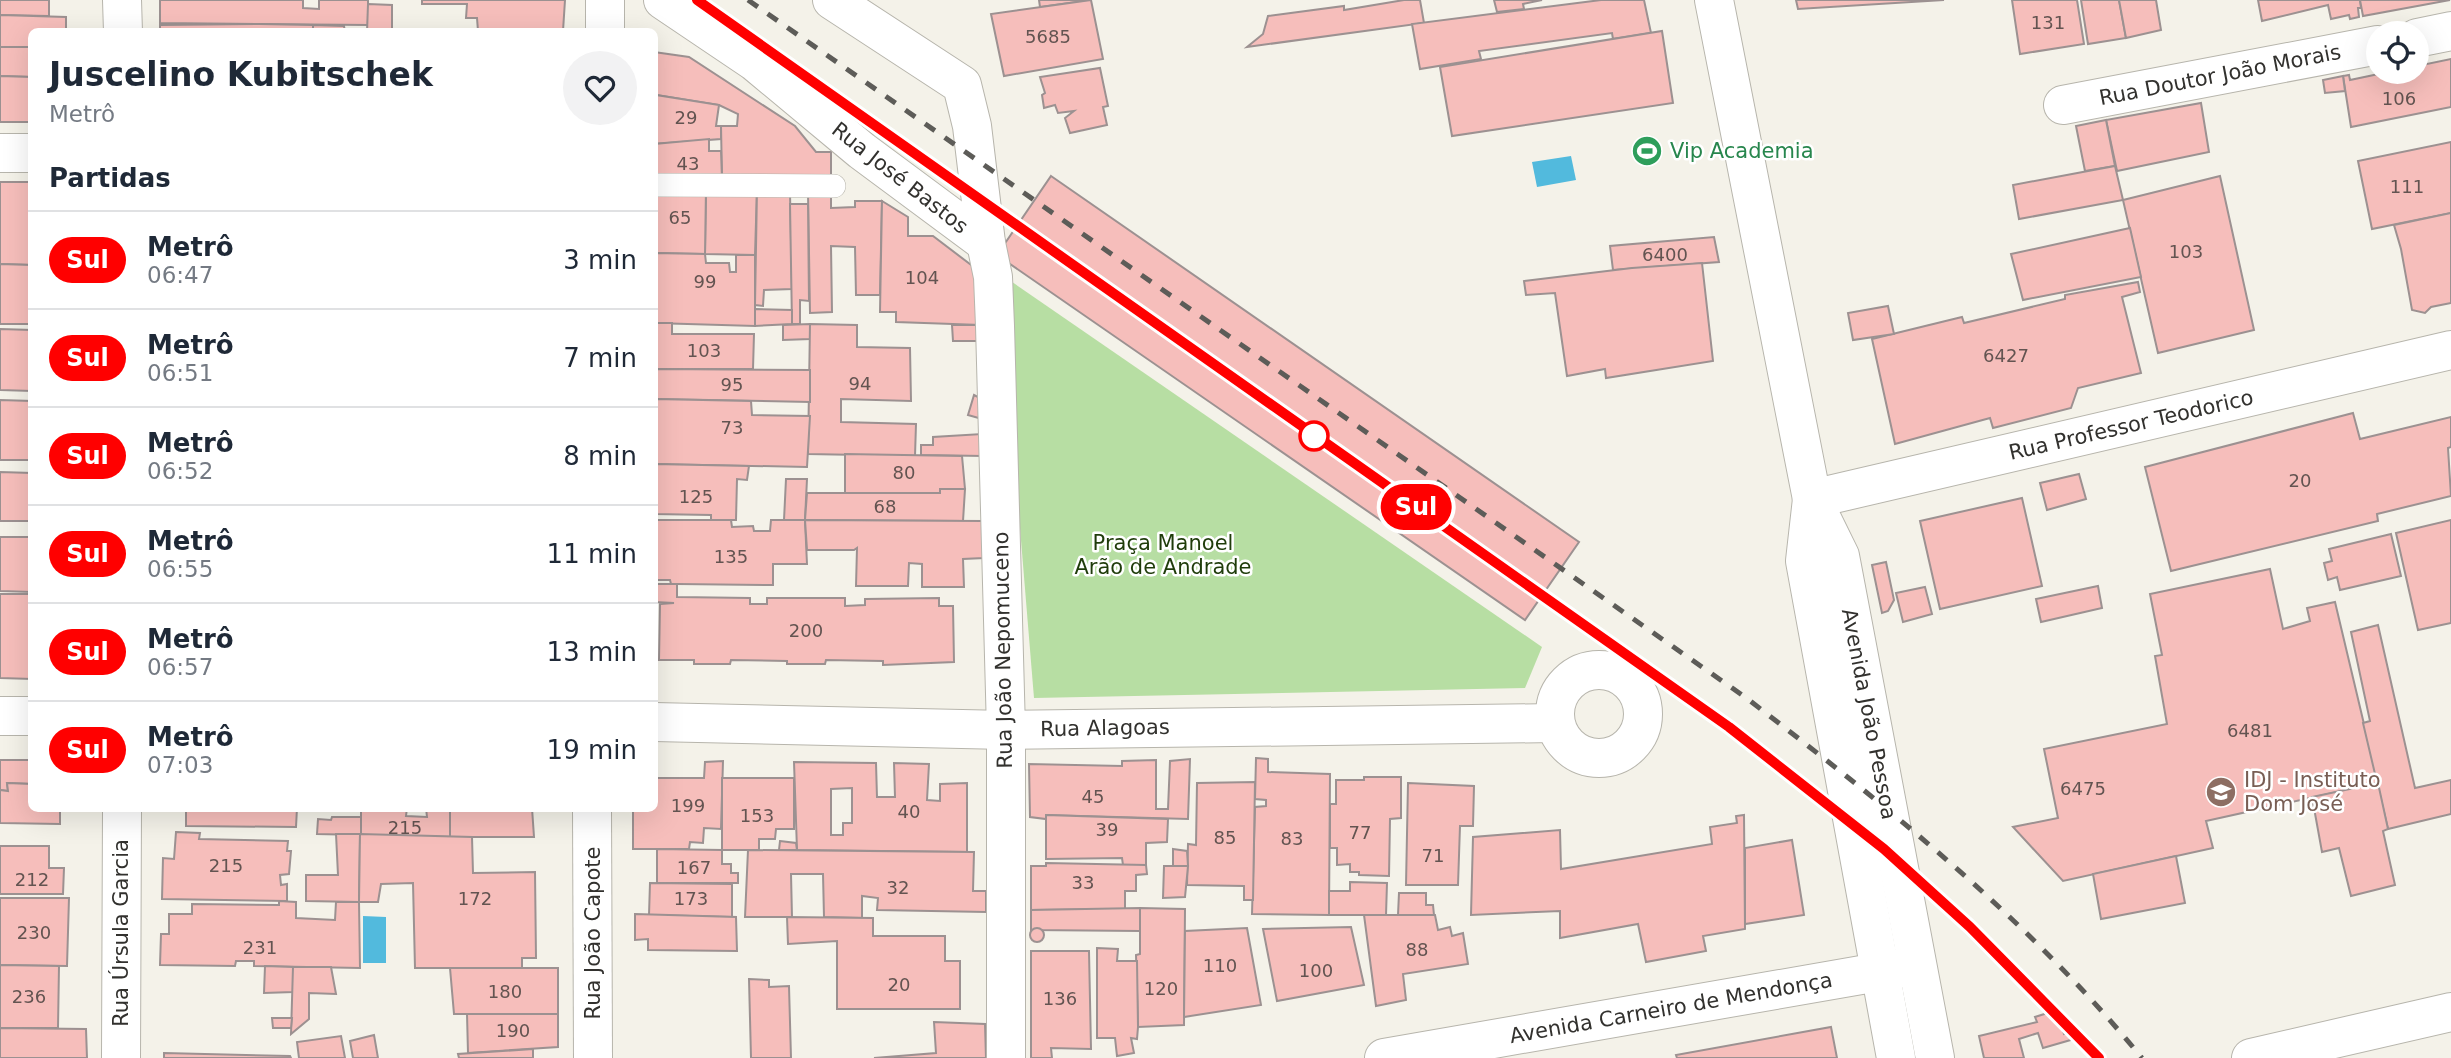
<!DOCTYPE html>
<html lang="pt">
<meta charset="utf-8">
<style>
body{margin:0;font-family:"DejaVu Sans",sans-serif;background:#f2f2f3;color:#1f2937;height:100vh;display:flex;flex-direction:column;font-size:26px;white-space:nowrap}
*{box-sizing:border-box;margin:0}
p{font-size:23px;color:#747a83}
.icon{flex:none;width:38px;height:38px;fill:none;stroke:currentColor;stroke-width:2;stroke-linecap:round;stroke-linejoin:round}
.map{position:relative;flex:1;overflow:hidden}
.sheet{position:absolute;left:28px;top:28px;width:630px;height:784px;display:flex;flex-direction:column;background:#fff;border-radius:10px;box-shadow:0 7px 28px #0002}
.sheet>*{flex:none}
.badge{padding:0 14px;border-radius:23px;font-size:24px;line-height:46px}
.tools{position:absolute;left:2366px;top:21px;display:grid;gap:14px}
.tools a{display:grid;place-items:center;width:63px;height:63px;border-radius:50%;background:#fff;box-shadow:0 7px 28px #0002;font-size:35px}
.map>.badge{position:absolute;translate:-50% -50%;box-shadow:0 0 0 4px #fff}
h2{padding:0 21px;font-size:26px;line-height:63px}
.round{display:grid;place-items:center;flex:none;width:74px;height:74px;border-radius:37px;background:#f2f2f3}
.headline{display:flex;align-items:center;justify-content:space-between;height:119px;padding:0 21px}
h1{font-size:33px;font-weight:700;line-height:52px}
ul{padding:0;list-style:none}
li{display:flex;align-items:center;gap:21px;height:98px;padding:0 21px;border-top:2px solid #e0e1e3}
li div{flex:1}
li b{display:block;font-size:26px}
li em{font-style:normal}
li .badge{min-width:77px;font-weight:700;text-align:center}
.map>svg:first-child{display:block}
</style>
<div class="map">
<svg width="2451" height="1058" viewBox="0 0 2451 1058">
<rect width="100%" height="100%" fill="#f4f2e9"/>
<!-- green -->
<polygon fill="#b7dea3" points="999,273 1542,647 1525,688 1034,698"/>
<!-- water -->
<g fill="#52badd">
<polygon points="1571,156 1576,180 1537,187 1532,162"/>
<polygon points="363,916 386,917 386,963 363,963"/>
</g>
<!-- building -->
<g fill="#f6bebb" stroke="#9c9191" stroke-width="2" fill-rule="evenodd">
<polygon points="0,0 49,0 49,16 0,15"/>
<polygon points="160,0 303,0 303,8 319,9 319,0 368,0 368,25 160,23"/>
<polygon points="422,0 565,0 563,31 478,31 477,18 466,18 467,4 422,4"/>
<polygon points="1039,0 1091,0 1040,7"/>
<polygon points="1091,0 1103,59 1004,76 991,14"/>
<polygon points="1404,0 1420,0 1424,23 1247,47 1263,34 1268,16 1344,6 1344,10"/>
<polygon points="1494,0 1542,0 1523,4 1524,9 1497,12"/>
<polygon points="1601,0 1644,0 1651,33 1613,39 1612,33 1479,51 1481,59 1420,69 1412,24"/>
<polygon points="1796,0 1944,0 1798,9"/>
<polygon points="2012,0 2077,0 2084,44 2020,54"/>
<polygon points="2081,0 2119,0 2126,38 2088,44"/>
<polygon points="2119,0 2156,0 2161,30 2126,38"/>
<polygon points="2258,0 2360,0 2361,8 2358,8 2359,17 2350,19 2349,15 2331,19 2328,5 2262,21"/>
<polygon points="2360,0 2450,0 2363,16"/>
<polygon points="368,4 392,5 392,32 367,32"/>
<polygon points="0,15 66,17 66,32 32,32 32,47 0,47"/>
<polygon points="259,24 313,25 313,32 160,32 160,25"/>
<polygon points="313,25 344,26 345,32 313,32"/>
<polygon points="1662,31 1673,103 1452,136 1440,67"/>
<polygon points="0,47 32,47 32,77 0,76"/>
<polygon points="654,52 689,57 795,126 816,152 831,152 831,184 722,179 721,126 737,126 738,114 719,105 656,95 654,110"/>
<polygon points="2451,59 2451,107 2351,127 2343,76 2349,75 2350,80 2388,72 2417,72 2417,66"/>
<polygon points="1100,68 1108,106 1103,107 1107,125 1070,133 1065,118 1074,111 1058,113 1055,105 1044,108 1042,95 1045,93 1040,77"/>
<polygon points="0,76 32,77 32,122 0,122"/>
<polygon points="2343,76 2345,91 2325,93 2323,80"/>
<polygon points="656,95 719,105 716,126 721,126 721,139 654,144"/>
<polygon points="2201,103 2209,152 2117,171 2106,120"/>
<polygon points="2106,120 2115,166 2085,171 2076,126"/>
<polygon points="709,139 709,151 721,151 722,179 654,177 654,144"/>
<polygon points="2451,142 2451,213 2372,229 2358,161"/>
<polygon points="2115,166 2123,200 2019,219 2013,185"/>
<polygon points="1051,176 1579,542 1525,620 997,255"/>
<polygon points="2220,176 2254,330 2158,353 2123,200"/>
<polygon points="0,182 32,182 32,265 0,264"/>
<polygon points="706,188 757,189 755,255 705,254"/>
<polygon points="706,188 705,254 654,253 654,189"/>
<polygon points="757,189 790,193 792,289 764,290 763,306 755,305"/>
<polygon points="808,193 831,193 831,208 855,207 855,201 882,201 880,295 856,295 855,247 831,246 832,312 810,313"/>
<polygon points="882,201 908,217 908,236 933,236 983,274 981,325 896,322 896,312 880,312"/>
<polygon points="790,204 808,204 809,301 800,300 800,324 792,324"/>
<polygon points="2451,213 2451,303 2431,307 2425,313 2412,310 2401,249 2394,225"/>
<polygon points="2130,228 2141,277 2023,300 2011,254"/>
<polygon points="1714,237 1719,262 1613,270 1610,246"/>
<polygon points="654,253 705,254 706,263 729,263 730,272 736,272 736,255 755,255 755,326 654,323"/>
<polygon points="1702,263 1713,361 1606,378 1605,369 1567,376 1555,293 1526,295 1524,281 1632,268"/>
<polygon points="0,264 32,265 32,324 0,324"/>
<polygon points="2138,282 2140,292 2122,297 2141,373 2078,388 2071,408 1993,428 1990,418 1895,444 1872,339 1962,317 1964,323 2065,299 2065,295"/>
<polygon points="1888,306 1894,334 1853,340 1848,313"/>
<polygon points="755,309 792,310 792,324 755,326"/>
<polygon points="654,323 672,323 672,334 754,334 753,369 654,369"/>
<polygon points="810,324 810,339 783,340 783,325"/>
<polygon points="810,324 857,325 857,347 910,348 911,401 841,399 841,422 916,424 915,456 808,454"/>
<polygon points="952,325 981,325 979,341 953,341"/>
<polygon points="0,329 32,330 32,391 0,390"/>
<polygon points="654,369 810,370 810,402 654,399"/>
<polygon points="974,395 982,399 982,419 968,415"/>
<polygon points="654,399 751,401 752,415 810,416 807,467 654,464"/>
<polygon points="0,400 32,401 32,460 0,460"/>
<polygon points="2353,413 2360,439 2451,417 2451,447 2448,448 2451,496 2377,514 2378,521 2171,571 2145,467"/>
<polygon points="982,434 983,456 921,455 921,445 933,445 933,437"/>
<polygon points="845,454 962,456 965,489 940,489 940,493 845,493"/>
<polygon points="654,464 749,466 747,480 737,479 736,520 711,520 711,515 654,514"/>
<polygon points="0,472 32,473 32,521 0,521"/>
<polygon points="2079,474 2086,499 2047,510 2040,483"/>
<polygon points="786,479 807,479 805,520 784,520"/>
<polygon points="940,489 965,489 963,521 805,520 807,493 940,493"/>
<polygon points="2022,498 2042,586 1940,609 1920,521"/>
<polygon points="654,520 731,520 732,527 753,526 754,531 770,531 771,520 805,520 807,564 773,564 773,585 677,584 671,584 670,580 654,580"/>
<polygon points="805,520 983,521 984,558 963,559 964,587 922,587 922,564 909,563 908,586 856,586 857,548 854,550 807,550"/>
<polygon points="2451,520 2451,623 2418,630 2396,533"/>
<polygon points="2391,534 2401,576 2340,590 2337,577 2328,580 2324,563 2332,561 2329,549"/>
<polygon points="0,537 32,537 32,592 0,591"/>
<polygon points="1886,562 1894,600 1888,611 1882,613 1872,565"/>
<polygon points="2270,569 2283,629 2310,621 2307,608 2335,602 2378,783 2206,821 2213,848 2063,881 2013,827 2058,818 2044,749 2167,724 2155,656 2162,655 2150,594"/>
<polygon points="654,584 677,584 677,597 750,598 750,604 767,604 767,598 845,598 845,606 865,605 865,599 939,598 939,606 953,606 954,662 883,665 883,661 826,660 825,664 787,664 787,661 731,660 730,664 694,664 694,660 659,660 660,604 674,603 654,602"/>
<polygon points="2098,586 2102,608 2041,622 2036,599"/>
<polygon points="1925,587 1932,614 1903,622 1896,593"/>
<polygon points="0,594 32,594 32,679 0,678"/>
<polygon points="2378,625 2415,788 2451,780 2451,814 2388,829 2363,723 2370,721 2351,632"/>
<polygon points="1256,758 1268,759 1268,772 1330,774 1329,915 1252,914 1255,807 1266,806 1266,800 1255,799"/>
<polygon points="1190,759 1188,819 1046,815 1046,819 1030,817 1029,764 1122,766 1122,761 1156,760 1156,809 1168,809 1170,761"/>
<polygon points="0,760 32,760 32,784 7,783 8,791 0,790"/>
<polygon points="723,761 721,829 704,828 703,843 690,842 689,849 633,849 633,808 654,808 654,778 704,778 705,762"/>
<path d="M794,762L876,763L877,797H895L894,763L929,764L927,800L940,801V784L967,783V852L797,850ZM852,788V823H843V835H831V789Z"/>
<polygon points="1364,777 1401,777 1401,818 1390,819 1389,876 1359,875 1359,872 1350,872 1350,864 1337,865 1337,848 1330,848 1330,804 1336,804 1336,780 1364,780"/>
<polygon points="722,778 794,778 794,829 776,829 775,839 759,839 759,850 722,850"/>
<polygon points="1255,782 1253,900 1244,900 1244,886 1187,885 1188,844 1196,845 1197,783"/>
<polygon points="7,783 32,784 32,808 60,808 60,824 0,823 0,790 8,791"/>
<polygon points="1408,783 1474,786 1473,826 1460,826 1458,885 1406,885"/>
<polygon points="2378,783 2388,829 2383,831 2395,885 2351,896 2339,848 2322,852 2312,797"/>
<polygon points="186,808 297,808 296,827 186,826"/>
<polygon points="361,808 407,808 406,816 427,817 426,808 450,808 450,837 361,835"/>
<polygon points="450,808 532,808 534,837 450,837"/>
<polygon points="1046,815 1168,819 1167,842 1146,843 1146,865 1123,865 1122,858 1046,859"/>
<polygon points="1744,815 1745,929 1703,936 1706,951 1646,962 1638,924 1560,938 1560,911 1471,915 1473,837 1560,830 1561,869 1712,844 1710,827 1737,823 1736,816"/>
<polygon points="332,817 361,817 361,835 317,834 318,819 331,820"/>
<polygon points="176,832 200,833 199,839 288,841 287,851 291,851 289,874 280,875 281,885 287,884 287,901 162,899 163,858 174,859"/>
<polygon points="336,834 360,834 359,902 306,901 306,875 338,875"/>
<polygon points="360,834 472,837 473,873 535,872 536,958 522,958 522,968 415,968 413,883 381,884 378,902 359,902"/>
<polygon points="1792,840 1804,915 1745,924 1745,848"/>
<polygon points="780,841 796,843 797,850 779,850"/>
<polygon points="0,846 49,846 49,868 64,868 63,894 0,894"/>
<polygon points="657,849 722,850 722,864 731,864 731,873 738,873 738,883 657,883"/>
<polygon points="1173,849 1187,851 1188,866 1173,866"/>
<polygon points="748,850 974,852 973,891 986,891 986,912 877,910 878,898 862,896 862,918 824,917 823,874 791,874 792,917 745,917"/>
<polygon points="2176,856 2185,903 2101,919 2093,874"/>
<polygon points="1046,863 1146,865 1147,874 1136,875 1136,891 1125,891 1125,909 1031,910 1031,866 1046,866"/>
<polygon points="1164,866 1188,866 1185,897 1163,898"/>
<polygon points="1350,882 1387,883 1386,915 1329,915 1329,891 1350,891"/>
<polygon points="650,883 732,884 732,917 649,915"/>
<polygon points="1399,893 1426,893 1426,905 1433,905 1434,915 1398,915"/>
<polygon points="0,898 69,898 67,966 0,965"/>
<polygon points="279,901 296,902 296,918 335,920 336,902 359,902 360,968 254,966 254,961 236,961 235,966 160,965 161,934 169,934 169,914 192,914 192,904 279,905"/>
<polygon points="1140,908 1140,931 1031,930 1031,910"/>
<polygon points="1140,908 1185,909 1184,1025 1138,1027 1136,955 1140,954"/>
<polygon points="635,914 736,917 737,951 648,950 648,939 635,940"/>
<polygon points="1364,915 1435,915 1438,930 1450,927 1452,936 1463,933 1468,964 1403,974 1406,1000 1376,1006"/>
<polygon points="787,917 873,918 873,936 945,936 945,961 960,961 960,1009 837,1009 837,941 788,944"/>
<polygon points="1351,927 1364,985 1277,1001 1263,929"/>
<polygon points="1247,928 1261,1005 1184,1017 1185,931"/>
<circle cx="1037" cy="935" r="7"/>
<polygon points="1097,948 1118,949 1117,961 1137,961 1138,1027 1137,1039 1131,1038 1134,1053 1117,1056 1115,1038 1097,1038"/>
<polygon points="1031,951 1089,951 1091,1049 1051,1048 1052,1058 1031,1058"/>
<polygon points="0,965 59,966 58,1028 0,1028"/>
<polygon points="265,966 293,967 293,992 264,993"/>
<polygon points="293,967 331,967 336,994 309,993 309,1019 291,1034"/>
<polygon points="450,968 558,968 558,1014 454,1014"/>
<polygon points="749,979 769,980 769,987 789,986 791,1058 751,1058"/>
<polygon points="2057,1010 2064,1034 2071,1032 2074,1039 2043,1048 2038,1033 2019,1039 2024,1058 1984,1058 1979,1036 2037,1022 2035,1017"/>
<polygon points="467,1014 558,1014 558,1047 468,1053"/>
<polygon points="272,1018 292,1018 291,1028 273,1028"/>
<polygon points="934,1022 985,1024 986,1058 874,1058 936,1053"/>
<polygon points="1831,1027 1837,1058 1677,1058 1676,1055"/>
<polygon points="0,1028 86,1029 87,1058 0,1058"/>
<polygon points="374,1035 378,1058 353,1058 350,1041"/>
<polygon points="341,1036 345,1058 299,1058 297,1042"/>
<polygon points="533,1049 533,1058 459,1058 458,1054"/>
<polygon points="164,1053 290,1056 291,1058 164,1058"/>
</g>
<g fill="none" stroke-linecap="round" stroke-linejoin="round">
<!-- lane casing -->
<g stroke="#b7b5ac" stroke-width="24">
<polyline id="lane" points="654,185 834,186"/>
</g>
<!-- street casing -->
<g stroke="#b7b5ac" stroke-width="40">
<g id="street">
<polyline points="122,0 123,32"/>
<polyline points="663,0 755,62 862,151 986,243"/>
<polyline points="832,0 962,85 972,126 986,243 993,277 995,326 1006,730 1006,1058"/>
<polyline points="605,32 605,0"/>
<polyline points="2417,38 2451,31"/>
<polyline points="2063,105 2378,45"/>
<polyline points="0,153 32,153"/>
<polyline points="1812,499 2451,350"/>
<circle cx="1599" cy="714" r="44"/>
<polyline points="0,716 32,716"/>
<polyline points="654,722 1006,730 1555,723"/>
<polyline points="592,808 593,1058"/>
<polyline points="121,1058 122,808"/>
</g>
</g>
<!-- secondary casing -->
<g stroke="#b7b5ac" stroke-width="40">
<polyline id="secondary" points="1384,1058 1913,966"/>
</g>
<!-- primary casing -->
<g stroke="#b7b5ac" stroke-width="40">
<g id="primary">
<polyline points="1714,0 1812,499 1840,556 1935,1058"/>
<polyline points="1812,499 1805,561 1896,1058"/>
<polyline points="2251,1058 2451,1012"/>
</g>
</g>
<!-- lane -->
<use href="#lane" stroke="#fff" stroke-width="23"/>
<!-- street -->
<use href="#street" stroke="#fff" stroke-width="38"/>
<!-- secondary -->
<use href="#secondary" stroke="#fff" stroke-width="38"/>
<!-- primary -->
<use href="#primary" stroke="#fff" stroke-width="38"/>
<!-- rail -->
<g stroke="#5d5c58" stroke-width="5" stroke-dasharray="12 12" stroke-linecap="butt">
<polyline points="697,0 1729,727 1884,850 1970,927 2099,1058"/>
<path d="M748,0L1745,697C1887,806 2028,919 2142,1058"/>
</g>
</g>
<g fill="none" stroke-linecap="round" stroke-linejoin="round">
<!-- line casing -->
<g stroke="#fff" stroke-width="16">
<polyline id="line" points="697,0 1729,727 1884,849 1970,927 2099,1058"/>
</g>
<!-- line -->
<use href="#line" stroke="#f00" stroke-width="10"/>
</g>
<!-- icons -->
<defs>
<g id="stadium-disc" transform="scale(1.575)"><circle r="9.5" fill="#2e9e5b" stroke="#fff"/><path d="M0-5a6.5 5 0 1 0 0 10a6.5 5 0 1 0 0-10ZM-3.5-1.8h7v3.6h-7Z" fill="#fff"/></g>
<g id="university-disc" transform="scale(1.575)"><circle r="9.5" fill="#8d6e63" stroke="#fff"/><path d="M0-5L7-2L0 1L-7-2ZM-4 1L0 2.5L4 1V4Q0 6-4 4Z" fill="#fff"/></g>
</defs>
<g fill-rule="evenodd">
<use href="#stadium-disc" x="1647" y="151"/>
<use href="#university-disc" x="2221" y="792"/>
</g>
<!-- markers -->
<circle fill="#fff" stroke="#f00" stroke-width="3.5" cx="1314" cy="436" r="14"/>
<g text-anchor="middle" stroke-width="5" stroke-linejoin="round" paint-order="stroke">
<!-- number labels -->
<g font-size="18" fill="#635451">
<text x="2048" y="29">131</text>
<text x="1048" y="43">5685</text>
<text x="2399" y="105">106</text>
<text x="686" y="124">29</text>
<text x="688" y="170">43</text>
<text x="2407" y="193">111</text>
<text x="680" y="224">65</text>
<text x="2186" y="258">103</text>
<text x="1665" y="261">6400</text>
<text x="922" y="284">104</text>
<text x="705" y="288">99</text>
<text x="704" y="357">103</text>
<text x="2006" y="362">6427</text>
<text x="860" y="390">94</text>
<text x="732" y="391">95</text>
<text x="732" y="434">73</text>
<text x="904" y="479">80</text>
<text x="2300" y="487">20</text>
<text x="696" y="503">125</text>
<text x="885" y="513">68</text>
<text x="731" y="563">135</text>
<text x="806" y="637">200</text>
<text x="2250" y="737">6481</text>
<text x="2083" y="795">6475</text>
<text x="1093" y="803">45</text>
<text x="688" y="812">199</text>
<text x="909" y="818">40</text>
<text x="757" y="822">153</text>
<text x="405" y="834">215</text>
<text x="1107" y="836">39</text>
<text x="1360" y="839">77</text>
<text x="1225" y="844">85</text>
<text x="1292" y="845">83</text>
<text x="1433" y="862">71</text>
<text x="226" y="872">215</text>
<text x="694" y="874">167</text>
<text x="32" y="886">212</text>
<text x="1083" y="889">33</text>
<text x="898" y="894">32</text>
<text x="475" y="905">172</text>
<text x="691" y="905">173</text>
<text x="34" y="939">230</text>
<text x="260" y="954">231</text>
<text x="1417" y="956">88</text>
<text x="1220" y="972">110</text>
<text x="1316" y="977">100</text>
<text x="899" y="991">20</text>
<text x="1161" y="995">120</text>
<text x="505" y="998">180</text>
<text x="29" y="1003">236</text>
<text x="1060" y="1005">136</text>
<text x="513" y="1037">190</text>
</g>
<!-- street labels -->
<g font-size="21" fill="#32312e" stroke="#fff">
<text transform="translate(2220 75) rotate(-11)" y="7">Rua Doutor João Morais</text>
<text transform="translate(900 178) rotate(38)" y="7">Rua José Bastos</text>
<text transform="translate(2131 425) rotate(-13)" y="7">Rua Professor Teodorico</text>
<text transform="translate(1003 650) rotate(-91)" y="7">Rua João Nepomuceno</text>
<text transform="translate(1869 714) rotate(79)" y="7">Avenida João Pessoa</text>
<text transform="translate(1105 728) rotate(-1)" y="7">Rua Alagoas</text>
<text transform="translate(121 933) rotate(-90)" y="7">Rua Úrsula Garcia</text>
<text transform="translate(593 933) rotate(-90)" y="7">Rua João Capote</text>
<text transform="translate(1671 1008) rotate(-10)" y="7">Avenida Carneiro de Mendonça</text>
</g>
<!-- leisure labels -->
<g font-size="21" fill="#27864d" stroke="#fff" text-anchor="start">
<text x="1670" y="158">Vip Academia</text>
</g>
<!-- park labels -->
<g font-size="21" fill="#1f3c0a" stroke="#fff">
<text x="1163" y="550">Praça Manoel<tspan x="1163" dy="24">Arão de Andrade</tspan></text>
</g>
<!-- education labels -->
<g font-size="21" fill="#785e54" stroke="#fff" text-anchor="start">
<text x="2244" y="787">IDJ - Instituto<tspan x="2244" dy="24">Dom José</tspan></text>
</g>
</g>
</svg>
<div class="tools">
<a><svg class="icon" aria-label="locate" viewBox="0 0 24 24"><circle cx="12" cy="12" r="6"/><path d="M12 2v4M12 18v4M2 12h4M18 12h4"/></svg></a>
</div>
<b class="badge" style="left:1416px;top:507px;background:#f00;color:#fff">Sul</b>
<section class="sheet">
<div class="headline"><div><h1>Juscelino Kubitschek</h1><p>Metrô</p></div><a class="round"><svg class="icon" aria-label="heart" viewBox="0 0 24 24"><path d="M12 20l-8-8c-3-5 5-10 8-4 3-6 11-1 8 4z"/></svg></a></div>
<h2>Partidas</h2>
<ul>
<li><span class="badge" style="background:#f00;color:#fff">Sul</span><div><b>Metrô</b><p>06:47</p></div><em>3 min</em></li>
<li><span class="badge" style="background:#f00;color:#fff">Sul</span><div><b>Metrô</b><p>06:51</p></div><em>7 min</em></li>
<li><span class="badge" style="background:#f00;color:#fff">Sul</span><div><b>Metrô</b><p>06:52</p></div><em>8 min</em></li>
<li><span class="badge" style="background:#f00;color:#fff">Sul</span><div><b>Metrô</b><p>06:55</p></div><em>11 min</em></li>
<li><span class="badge" style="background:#f00;color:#fff">Sul</span><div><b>Metrô</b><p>06:57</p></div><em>13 min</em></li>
<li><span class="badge" style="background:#f00;color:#fff">Sul</span><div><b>Metrô</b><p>07:03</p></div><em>19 min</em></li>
</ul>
</section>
</div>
